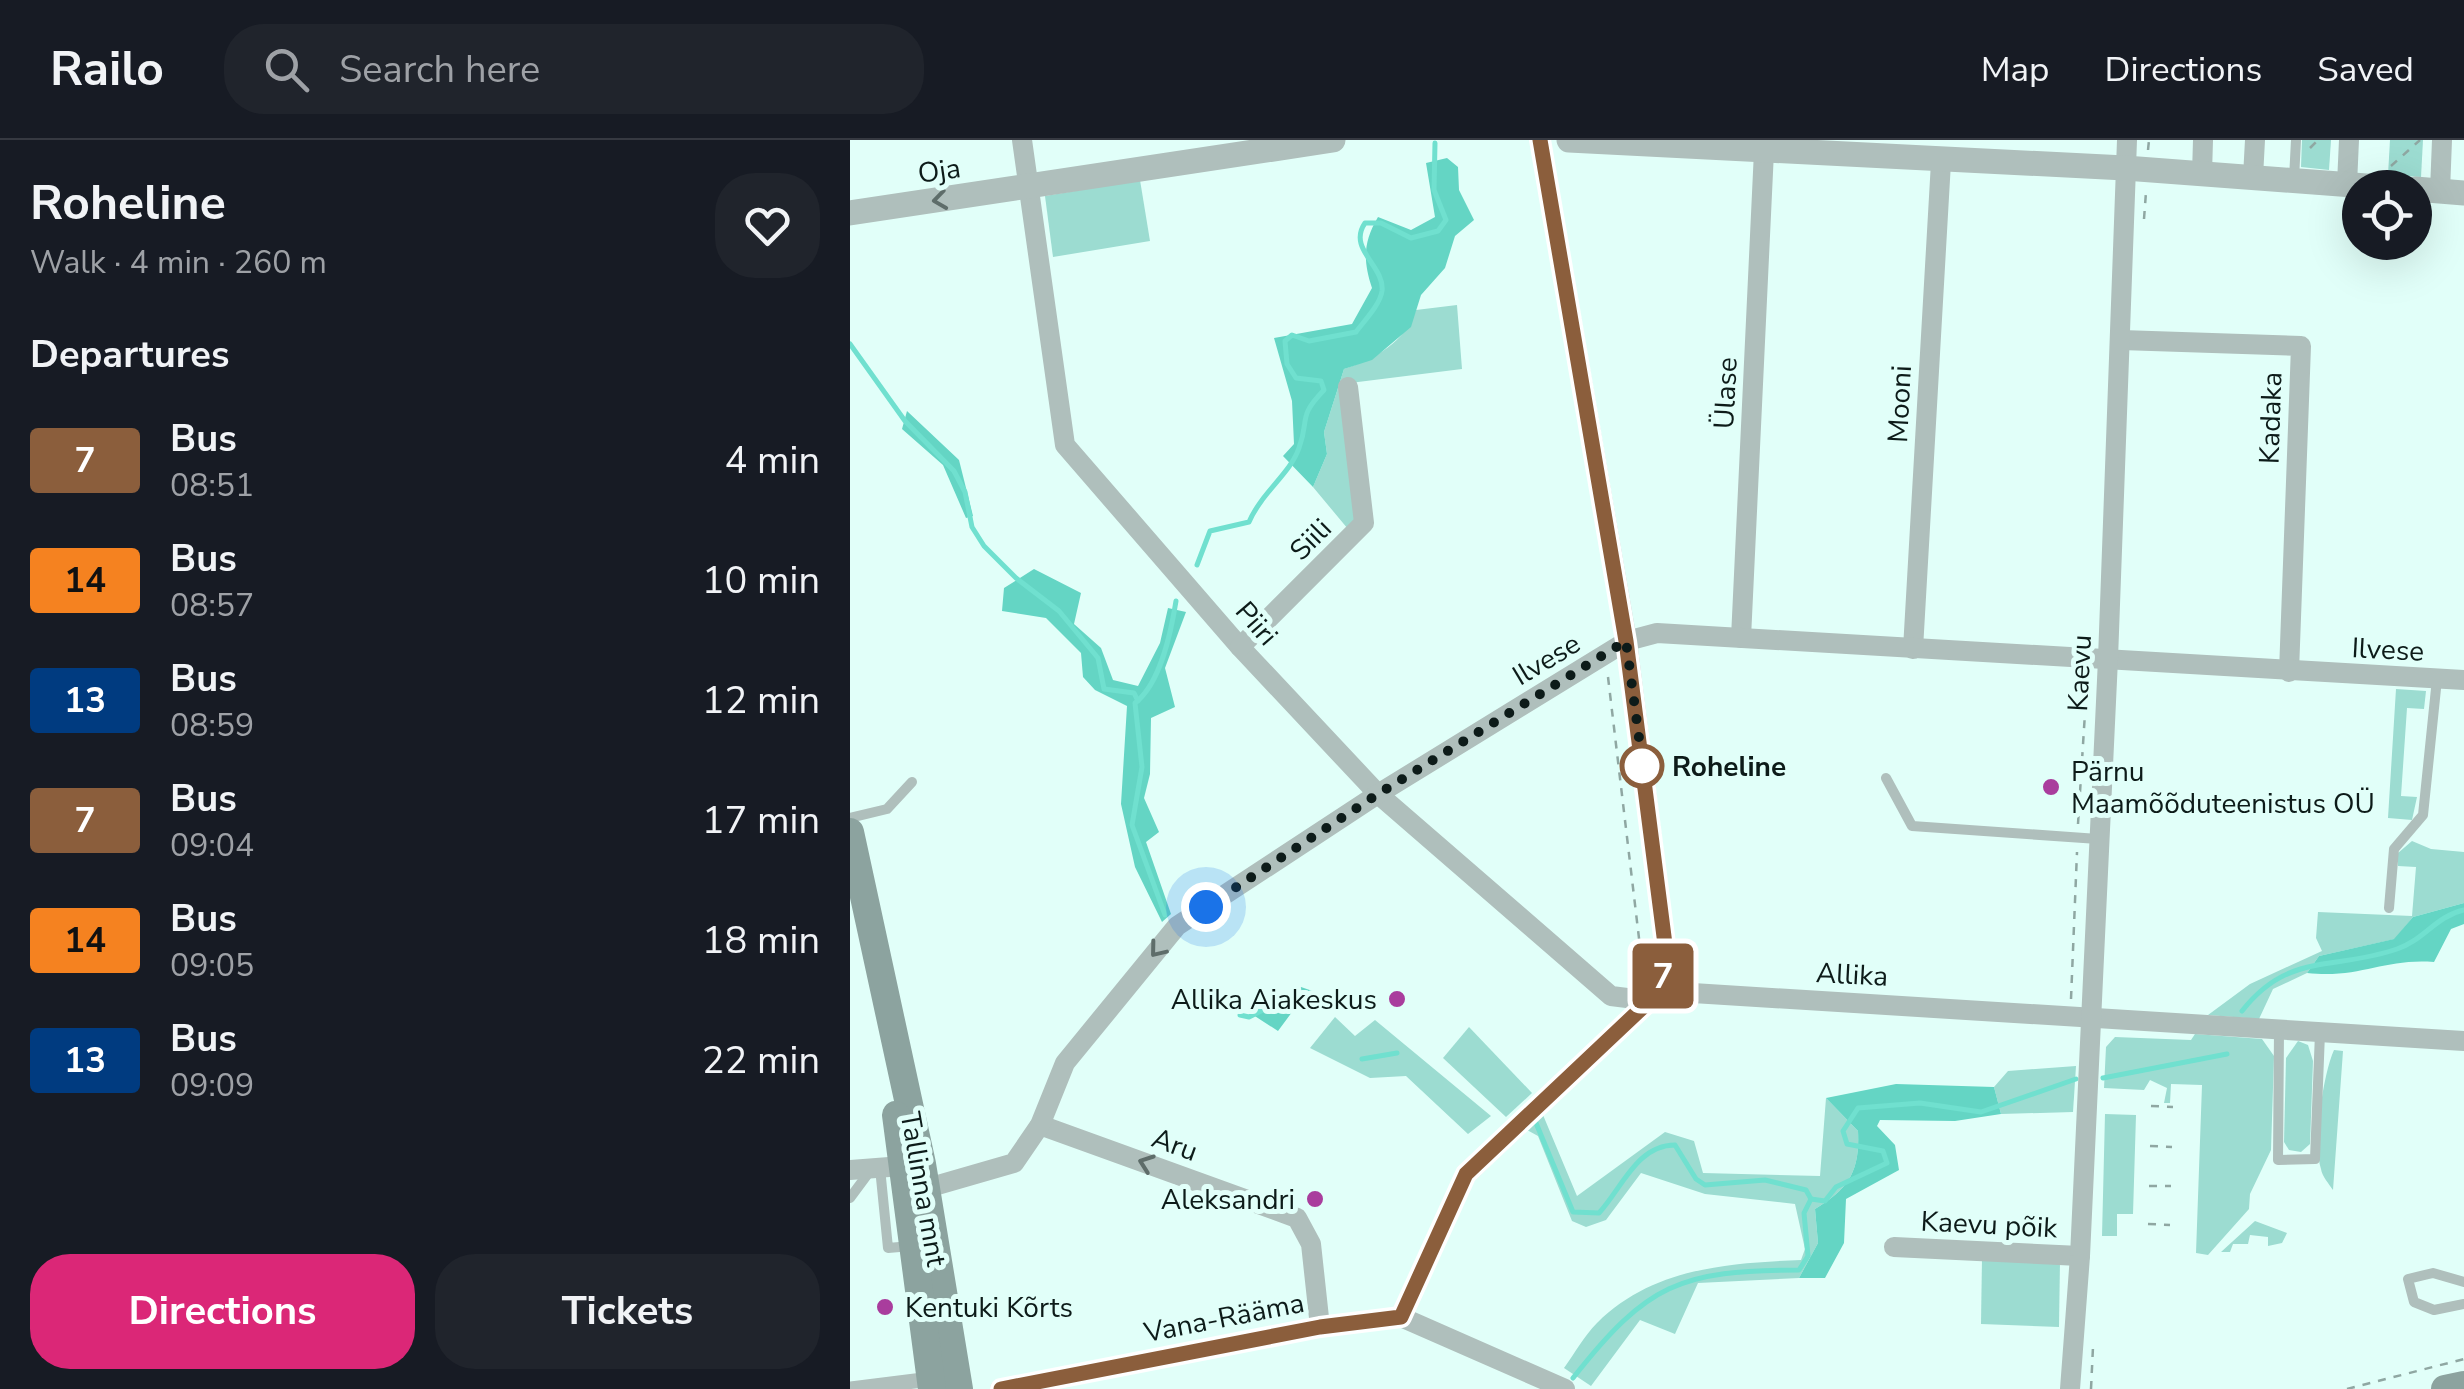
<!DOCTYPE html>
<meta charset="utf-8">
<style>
body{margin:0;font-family:"Nunito Sans",sans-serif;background:#20242c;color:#f1f3f6;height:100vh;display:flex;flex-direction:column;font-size:38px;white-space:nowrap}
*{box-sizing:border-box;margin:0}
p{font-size:32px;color:#9ea1a6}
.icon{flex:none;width:55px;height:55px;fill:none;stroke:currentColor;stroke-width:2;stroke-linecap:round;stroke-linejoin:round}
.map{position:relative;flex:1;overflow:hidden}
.panel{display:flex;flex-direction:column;background:#171b24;width:850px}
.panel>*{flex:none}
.badge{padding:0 20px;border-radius:8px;font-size:35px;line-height:65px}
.tools{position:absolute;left:1492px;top:30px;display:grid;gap:20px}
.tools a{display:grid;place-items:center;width:90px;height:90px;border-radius:50%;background:#171b24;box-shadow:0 10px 40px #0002;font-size:50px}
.you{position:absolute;width:50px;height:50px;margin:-25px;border:8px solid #fff;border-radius:50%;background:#1a73e8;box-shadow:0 0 0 15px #1a73e833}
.map>.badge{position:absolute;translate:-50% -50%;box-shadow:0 0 0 5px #fff}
h2{padding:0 30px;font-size:38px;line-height:90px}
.round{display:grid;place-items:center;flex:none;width:105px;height:105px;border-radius:40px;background:#20242c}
.headline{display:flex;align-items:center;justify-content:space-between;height:170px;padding:0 30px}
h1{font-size:48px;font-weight:700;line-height:75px}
.button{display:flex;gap:20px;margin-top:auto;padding:20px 30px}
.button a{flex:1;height:115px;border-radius:40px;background:#db2777;color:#fff;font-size:40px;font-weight:700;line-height:115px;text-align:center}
.button a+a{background:#20242c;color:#f1f3f6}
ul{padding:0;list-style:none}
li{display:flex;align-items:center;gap:30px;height:120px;padding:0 30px}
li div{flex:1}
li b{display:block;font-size:38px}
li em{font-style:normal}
li .badge{min-width:110px;font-weight:700;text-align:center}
header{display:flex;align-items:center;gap:60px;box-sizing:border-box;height:140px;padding:0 50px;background:#171b24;border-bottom:2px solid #363941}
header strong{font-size:48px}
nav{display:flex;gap:55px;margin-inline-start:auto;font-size:35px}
.search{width:700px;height:90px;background:#20242c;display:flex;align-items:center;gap:25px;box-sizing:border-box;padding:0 35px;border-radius:40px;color:#9ea1a6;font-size:38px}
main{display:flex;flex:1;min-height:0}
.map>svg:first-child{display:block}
</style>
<header>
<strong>Railo</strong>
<div class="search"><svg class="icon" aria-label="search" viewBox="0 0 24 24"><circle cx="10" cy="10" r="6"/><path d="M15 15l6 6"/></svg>Search here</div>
<nav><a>Map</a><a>Directions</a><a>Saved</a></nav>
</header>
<main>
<section class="panel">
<div class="headline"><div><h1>Roheline</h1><p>Walk · 4 min · 260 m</p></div><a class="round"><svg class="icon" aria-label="heart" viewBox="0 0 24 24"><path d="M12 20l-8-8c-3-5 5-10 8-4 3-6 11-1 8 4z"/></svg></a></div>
<h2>Departures</h2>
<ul>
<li><span class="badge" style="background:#8b5e3c;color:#fff">7</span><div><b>Bus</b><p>08:51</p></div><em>4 min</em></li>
<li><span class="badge" style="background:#f58220;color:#111">14</span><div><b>Bus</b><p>08:57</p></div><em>10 min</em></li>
<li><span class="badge" style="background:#003b80;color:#fff">13</span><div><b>Bus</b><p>08:59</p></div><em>12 min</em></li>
<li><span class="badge" style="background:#8b5e3c;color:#fff">7</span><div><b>Bus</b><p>09:04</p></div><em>17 min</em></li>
<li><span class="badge" style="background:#f58220;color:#111">14</span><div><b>Bus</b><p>09:05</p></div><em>18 min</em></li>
<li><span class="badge" style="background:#003b80;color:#fff">13</span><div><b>Bus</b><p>09:09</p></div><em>22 min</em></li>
</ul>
<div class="button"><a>Directions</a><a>Tickets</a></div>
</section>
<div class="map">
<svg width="1614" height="1249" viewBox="0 0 1614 1249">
<rect width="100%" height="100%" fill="#e1fff9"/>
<!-- green -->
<g fill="#9cdcd1">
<polygon points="1452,0 1481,0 1479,30 1451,27"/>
<polygon points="1540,0 1573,0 1571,37 1538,35"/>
<polygon points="290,40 300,101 203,117 195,56"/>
<path d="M607,165L612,229L492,244L507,377L498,389L463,347L477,314L474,292L494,229C524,219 556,202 566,170Z"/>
<polygon points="1546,549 1576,551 1574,569 1557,568 1551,656 1567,657 1562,680 1538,678"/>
<polygon points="1562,701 1581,709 1614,712 1614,763 1563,777 1545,799 1469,816 1457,833 1423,849 1409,879 1358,875 1400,844 1472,811 1466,798 1468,772 1562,776 1566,727 1548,726 1548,713"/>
<polygon points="485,877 505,896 525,880 641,976 618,994 556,936 520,938 460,908"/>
<polygon points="619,887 682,953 656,977 593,918"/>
<polygon points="1345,894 1412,899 1424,916 1421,1010 1400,1054 1399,1069 1358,1115 1346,1113 1352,945 1321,944 1320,963 1314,963 1317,948 1300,940 1294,950 1254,948 1256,907 1265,897 1341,900"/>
<polygon points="1448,901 1458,905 1463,921 1460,1004 1451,1012 1439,1010 1434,1002 1436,918"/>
<path d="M1484,910L1493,911L1483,1050C1479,1044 1472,1036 1471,1029C1463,1004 1473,934 1484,910Z"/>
<polygon points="1226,926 1223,972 1151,974 1144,947 1158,931"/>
<path d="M976,958L1008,991C1010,1031 999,1049 965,1069L968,1103L949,1138L848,1143L825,1194L790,1180L741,1246L714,1228C725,1213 734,1196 747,1183C802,1128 878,1123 951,1120L955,1109L945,1064L855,1054L791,1033L756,1080L736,1087L722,1081L688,996L677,990L693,975L727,1056L815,992L844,1001L853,1033L970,1036Z"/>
<polygon points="1255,974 1286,975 1283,1074 1267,1074 1267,1096 1252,1096"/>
<polygon points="1405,1081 1437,1093 1432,1103 1418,1106 1418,1097 1400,1095 1398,1104 1383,1104 1380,1112 1371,1112"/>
<polygon points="1132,1118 1210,1121 1209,1187 1131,1184"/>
</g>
<!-- forest -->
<g fill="#64d5c4">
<path d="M597,18L608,27L609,50L624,80L605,96L595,128L571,155L561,187L522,220L494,229L474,292L477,314L463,347L433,316L444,304L442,261L424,198L502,184L522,148C513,121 513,102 528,77L561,90L585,77L576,23Z"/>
<polygon points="57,271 109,320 123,376 116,378 93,325 52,289"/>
<polygon points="184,429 231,453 224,484 251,508 263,540 288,546 310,503 318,468 336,472 315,528 325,567 301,578 300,634 294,658 309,692 296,702 321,774 312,782 285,727 271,664 277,566 245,550 233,537 231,513 196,478 152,471 154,448"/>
<path d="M1614,763V784L1601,789L1584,822C1534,818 1510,839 1457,833L1469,816L1544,799L1563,777Z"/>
<polygon points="451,847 474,855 461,868 448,864 428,891 397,871"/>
<path d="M1046,944L1144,947L1151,974L1105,981L1030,980L1027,986L1045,1005L1049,1030L996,1059L994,1103L975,1138H949L968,1103L965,1069C999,1049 1010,1031 1008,991L976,958Z"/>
</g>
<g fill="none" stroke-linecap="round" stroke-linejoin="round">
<!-- stream -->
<g stroke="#70e0cf" stroke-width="5">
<polyline points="0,204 55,281 104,331 115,352 122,387 134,406 166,438 209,471 248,518 254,549 284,553 288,561"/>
<path d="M347,425L360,391L399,382C412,352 440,334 449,308C460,278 447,278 474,250L471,241L446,238L437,224L435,201L442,195L459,201L506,192C514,181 530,165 532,151C535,126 497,109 515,83H531L561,98L588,91L596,80L584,50L585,3"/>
<path d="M315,775L282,685L292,627L285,563C311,543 321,492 326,461"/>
<path d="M1392,871C1439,811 1484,831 1547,809C1574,800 1586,776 1614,770"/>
<polyline points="390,875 399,877 441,856 460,855"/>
<polyline points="512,919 547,913"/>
<polyline points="1253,938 1377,914"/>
<path d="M686,983L723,1072L749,1073C772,1048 787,1005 825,1005L846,1039L855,1045L915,1040L956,1050L961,1059"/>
<path d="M723,1238C797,1144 830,1130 949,1130L958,1116L954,1073L961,1059L975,1061L986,1047L1037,1023L1033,1011L997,1004L993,991L1008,968L1070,963L1131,972L1226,939"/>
</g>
<!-- path -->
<g stroke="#8fa7a2" stroke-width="2.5" stroke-dasharray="8 8" stroke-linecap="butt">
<polyline points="1460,8 1468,0"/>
<polyline points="1298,10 1299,0"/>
<polyline points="1541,26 1570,0"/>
<polyline points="1294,79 1296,52"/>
<polyline points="758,537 793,832"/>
<polyline points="1228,684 1236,557"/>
<polyline points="1221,859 1227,712"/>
<polyline points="1301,966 1323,967"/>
<polyline points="1300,1006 1322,1007"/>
<polyline points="1299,1046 1321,1046"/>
<polyline points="1298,1084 1320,1085"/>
<polyline points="1241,1249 1243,1207"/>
<polyline points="1497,1249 1614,1219"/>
</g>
<!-- service -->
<g stroke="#afbfbc" stroke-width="10">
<polyline points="1444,39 1446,0"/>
<polyline points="1036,638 1062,686 1248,699"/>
<polyline points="0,678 37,669 62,642"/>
<polyline points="1539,768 1544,709 1573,675 1587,539"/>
<polyline points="1429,890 1428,1020 1465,1019 1470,893"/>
<polyline points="30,1028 38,1108 61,1106"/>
<polyline points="0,1058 20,1031"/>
<polyline points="1614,1142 1583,1133 1558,1139 1564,1162 1584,1170 1614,1164"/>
</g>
<!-- pedestrian -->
<polyline stroke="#afbfbc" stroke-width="15" points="0,1249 81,1239"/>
<!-- minor -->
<g stroke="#afbfbc" stroke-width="20">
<polyline points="172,0 215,305 390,507 528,654 761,856 785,859 811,851 1614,901"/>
<polyline points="690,0 777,501 816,812 811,851"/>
<polyline points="1352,34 1353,0"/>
<polyline points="1403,37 1405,0"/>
<polyline points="1497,44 1499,0"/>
<polyline points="1590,51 1592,0"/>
<polyline points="1271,200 1451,206 1439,532"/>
<polyline points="891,498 914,11"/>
<polyline points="390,507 514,383 498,247"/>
<polyline points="1063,509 1091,22"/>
<polyline points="190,985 447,1078 461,1104 470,1187"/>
<polyline points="0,1030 65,1025"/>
<polyline points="67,1051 164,1023 190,985 215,923 327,786 528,654 777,501 807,493 1614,540"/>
<polyline points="1044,1107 1230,1116"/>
<polyline points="551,1177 616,1035 806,855"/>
<polyline points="150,1249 470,1187 551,1177 715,1249"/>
<polyline points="1220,1249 1230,1116 1258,519 1277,0"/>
</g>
<!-- tertiary -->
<g stroke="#afbfbc" stroke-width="25">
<polyline points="719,0 1275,28 1543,48"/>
<polyline points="1565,49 1614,53"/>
<polyline points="0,73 483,0"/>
</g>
<!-- secondary -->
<g stroke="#8ca39f" stroke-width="28">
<polyline points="0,692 72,1024 109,1249"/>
<polyline points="46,975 82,1249"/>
<polyline points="1595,1249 1614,1245"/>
</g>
</g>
<!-- one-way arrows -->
<defs><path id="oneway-chevron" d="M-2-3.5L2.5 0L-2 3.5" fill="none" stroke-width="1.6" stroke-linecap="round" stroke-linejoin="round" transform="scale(2.5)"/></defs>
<g stroke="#5e6d6a">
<use href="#oneway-chevron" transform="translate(90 60) rotate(172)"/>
<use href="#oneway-chevron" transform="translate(307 810) rotate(129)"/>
<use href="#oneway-chevron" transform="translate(296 1023) rotate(-160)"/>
</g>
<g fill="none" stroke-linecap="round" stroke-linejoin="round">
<!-- line casing -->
<g stroke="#fff" stroke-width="22">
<polyline id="line" points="151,1249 470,1187 551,1177 616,1034 811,850 816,812 776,501 690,0"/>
</g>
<!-- line -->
<use href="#line" stroke="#8b5e3c" stroke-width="15"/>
<!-- walk -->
<polyline stroke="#0d1b19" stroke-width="10" stroke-dasharray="0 18" points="356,767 528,654 776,501 794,635 792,626"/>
</g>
<!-- markers -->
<circle fill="#fff" stroke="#8b5e3c" stroke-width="5" cx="792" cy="626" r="20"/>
<g fill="#a93d9d" stroke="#e1fff9" stroke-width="4">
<circle cx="1201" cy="647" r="10"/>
<circle cx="547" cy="859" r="10"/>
<circle cx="465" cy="1059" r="10"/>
<circle cx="35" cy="1167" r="10"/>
</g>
<g text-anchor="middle" stroke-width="10" stroke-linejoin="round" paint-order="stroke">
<!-- street labels -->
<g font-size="28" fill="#0d1b19" stroke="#e1fff9">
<text transform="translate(89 30) rotate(-8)" y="10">Oja</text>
<text transform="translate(875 253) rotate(-87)" y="10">Ülase</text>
<text transform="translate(1049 264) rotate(-87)" y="10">Mooni</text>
<text transform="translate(1420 278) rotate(-88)" y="10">Kadaka</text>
<text transform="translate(460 399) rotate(-45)" y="10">Siili</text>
<text transform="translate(407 483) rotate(49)" y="10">Piiri</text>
<text transform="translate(1538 509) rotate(3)" y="10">Ilvese</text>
<text transform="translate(696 519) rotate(-31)" y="10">Ilvese</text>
<text transform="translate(1229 533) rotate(-87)" y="10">Kaevu</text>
<text transform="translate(1002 834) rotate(3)" y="10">Allika</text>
<text transform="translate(325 1004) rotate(20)" y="10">Aru</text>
<text transform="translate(74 1049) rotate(80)" y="10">Tallinna mnt</text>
<text transform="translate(1139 1084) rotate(3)" y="10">Kaevu põik</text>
<text transform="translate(374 1177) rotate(-11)" y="10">Vana-Rääma</text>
</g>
<!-- stop labels -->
<g font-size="28" font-weight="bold" fill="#0d1b19" stroke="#e1fff9" text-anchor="start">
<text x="822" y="636">Roheline</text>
</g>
<!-- poi labels -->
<g font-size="28" fill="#0d1b19" stroke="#e1fff9" text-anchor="start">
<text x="1221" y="641">Pärnu<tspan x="1221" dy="32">Maamõõduteenistus OÜ</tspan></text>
<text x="527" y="869" text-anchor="end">Allika Aiakeskus</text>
<text x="445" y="1069" text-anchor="end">Aleksandri</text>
<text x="55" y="1177">Kentuki Kõrts</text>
</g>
</g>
</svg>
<div class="tools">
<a><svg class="icon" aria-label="locate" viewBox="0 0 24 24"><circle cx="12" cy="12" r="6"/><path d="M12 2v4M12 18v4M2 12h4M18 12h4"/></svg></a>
</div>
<div class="you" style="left:356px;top:767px"></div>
<b class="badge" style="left:813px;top:836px;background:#8b5e3c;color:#fff">7</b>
</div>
</main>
